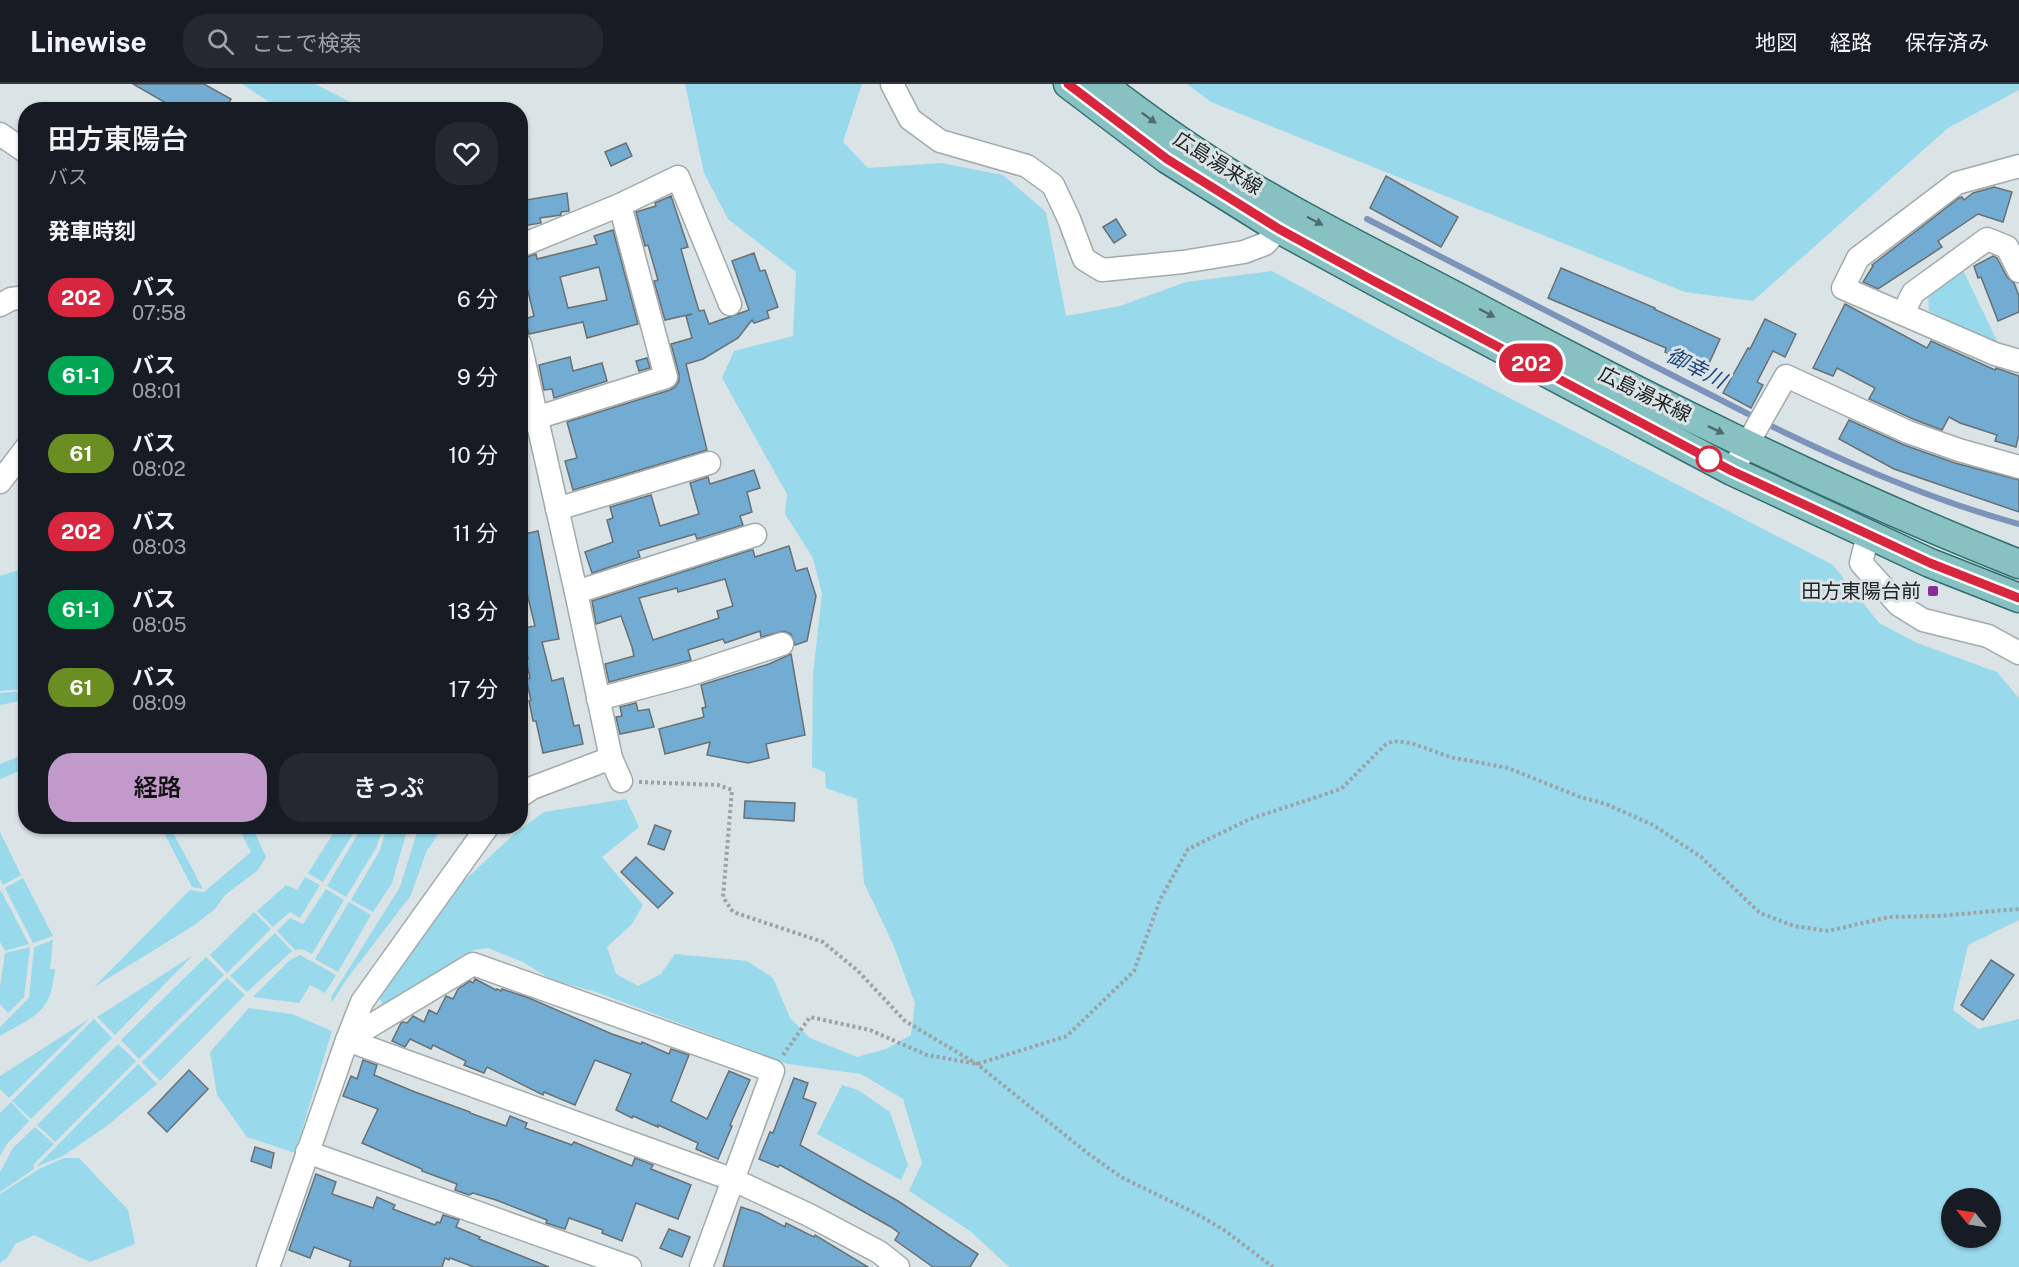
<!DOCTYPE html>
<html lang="ja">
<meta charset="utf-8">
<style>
body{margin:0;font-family:"Public Sans","Noto Sans JP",sans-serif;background:#242831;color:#f1f3f6;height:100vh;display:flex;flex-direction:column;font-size:22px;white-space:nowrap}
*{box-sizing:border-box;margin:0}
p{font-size:20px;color:#9ea1a6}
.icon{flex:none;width:33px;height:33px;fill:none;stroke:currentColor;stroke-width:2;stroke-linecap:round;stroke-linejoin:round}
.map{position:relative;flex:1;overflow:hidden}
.sheet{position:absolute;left:18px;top:18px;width:510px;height:732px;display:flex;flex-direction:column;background:#171b24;border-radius:24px;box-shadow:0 2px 4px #0004}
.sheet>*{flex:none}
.badge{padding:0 12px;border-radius:20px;font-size:21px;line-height:39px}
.needle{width:39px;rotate:300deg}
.fabs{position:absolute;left:1941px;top:1104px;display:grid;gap:12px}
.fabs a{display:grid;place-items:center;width:60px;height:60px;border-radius:50%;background:#171b24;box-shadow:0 2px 4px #0004;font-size:30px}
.map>.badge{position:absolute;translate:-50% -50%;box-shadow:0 0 0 3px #fff}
h2{padding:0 30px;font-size:22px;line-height:54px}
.round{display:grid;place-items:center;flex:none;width:63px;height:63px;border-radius:24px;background:#242831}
.headline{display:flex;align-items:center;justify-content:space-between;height:102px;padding:0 30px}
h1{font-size:28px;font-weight:600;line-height:45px}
.action{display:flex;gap:12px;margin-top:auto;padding:12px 30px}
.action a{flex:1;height:69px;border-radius:24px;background:#c299cb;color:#111;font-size:24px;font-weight:600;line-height:69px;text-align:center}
.action a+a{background:#242831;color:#f1f3f6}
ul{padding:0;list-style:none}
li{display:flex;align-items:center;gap:18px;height:78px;padding:0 30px}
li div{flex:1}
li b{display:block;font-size:22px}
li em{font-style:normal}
li .badge{min-width:66px;font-weight:700;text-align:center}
header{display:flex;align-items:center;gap:36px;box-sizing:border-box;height:84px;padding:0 30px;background:#171b24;border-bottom:2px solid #363941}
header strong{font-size:28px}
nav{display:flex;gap:33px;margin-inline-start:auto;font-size:21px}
.search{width:420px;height:54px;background:#242831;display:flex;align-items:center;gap:15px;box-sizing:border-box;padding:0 21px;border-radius:24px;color:#9ea1a6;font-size:22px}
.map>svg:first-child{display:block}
</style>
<header>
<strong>Linewise</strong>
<div class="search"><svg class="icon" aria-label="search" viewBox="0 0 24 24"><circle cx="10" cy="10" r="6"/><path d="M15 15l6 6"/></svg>ここで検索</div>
<nav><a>地図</a><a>経路</a><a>保存済み</a></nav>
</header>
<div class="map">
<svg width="2019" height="1183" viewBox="0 0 2019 1183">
<rect width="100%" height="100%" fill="#dae3e6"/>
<!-- green -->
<g fill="#99d9ec" fill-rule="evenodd">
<polygon points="242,0 315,0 364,25 280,25"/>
<path d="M685,0H862L843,58L868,84L941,79L1003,91L1046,128L1066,232L1120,222L1186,198L1272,187L1436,276L1833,481L1879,539L1917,559L1997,588L2019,614V836L1968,861L1953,926L1978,945L2019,935V1183H1009L970,1147L909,1107L922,1079L903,1015L861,990L788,980L596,908L552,896L523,878L488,864L474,866L383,921L379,913L464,797L514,750L544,728L626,715L639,743L602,773L643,821L632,840L607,863L616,890L638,902L661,890L675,870L747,877L773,894L790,934L810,954L857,973L886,965L911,951L915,919L893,860L864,799L857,715L826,704L825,688L812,683L813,590L822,510L813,474L785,430L787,410L722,294L734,267L793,252L796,188L728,135L704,89ZM1952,1114H1990V1154H1952Z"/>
<polygon points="1187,0 2019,0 2019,6 1948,44 1753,217 1685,208 1211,18"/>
<polygon points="1962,184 1999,261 1929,227 1928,210"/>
<polygon points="25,484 25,605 0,607 0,492"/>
<polygon points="25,607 25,616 0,621 0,609"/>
<polygon points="25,670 25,685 0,695 0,680"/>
<polygon points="338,742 357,743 323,798 308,789"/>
<polygon points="419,742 443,743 426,768 411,811 346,896 332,918 331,913 400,803"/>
<polygon points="161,743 170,743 203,805 192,803"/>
<polygon points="238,743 252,743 266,773 258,786 225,811 215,825 193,842 94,903 190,806 204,808 251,768"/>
<polygon points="362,743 383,743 376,764 346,813 327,802"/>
<polygon points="387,743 408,743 392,799 373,828 351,816 380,766"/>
<polygon points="0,748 21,791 3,801 0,795"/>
<polygon points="305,793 320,801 300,834 290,828 273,843 257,827 286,801 297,806"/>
<polygon points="23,794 53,852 33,859 5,804"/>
<polygon points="326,805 344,816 312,870 302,865 295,866 277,847 290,834 303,840"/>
<polygon points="0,807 1,807 29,860 5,867 0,858"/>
<polygon points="349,818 371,831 338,888 315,875"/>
<polygon points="254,828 271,845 227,889 210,871"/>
<polygon points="275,849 292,867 247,908 230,892"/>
<path d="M53,856L50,885H55C53,897 52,912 44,922C35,935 14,943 0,952V943L29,914L34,863Z"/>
<polygon points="30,863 24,913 8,929 0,920 0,903 5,869"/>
<polygon points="300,871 336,891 325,909 310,901 299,919 253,913 290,876"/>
<polygon points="192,872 115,951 97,933"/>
<polygon points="206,873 224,891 139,975 121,956"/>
<polygon points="227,894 245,911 160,997 142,978"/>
<polygon points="249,924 292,930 332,947 295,1069 247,1053 217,1011 210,968"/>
<polygon points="89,935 9,1014 0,1005 0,992"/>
<polygon points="94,935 112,954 31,1035 12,1017"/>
<polygon points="118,960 136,977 55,1058 37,1041"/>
<polygon points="138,980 157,1000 108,1041 63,1072 36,1083"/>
<polygon points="842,1001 858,1006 890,1028 908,1081 901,1096 817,1050"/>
<polygon points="11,1018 29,1037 7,1060 0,1072 0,1029"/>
<polygon points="35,1043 54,1060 34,1080 34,1085 0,1108 0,1088 13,1064"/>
<polygon points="64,1074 79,1074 128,1126 135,1160 90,1178 34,1151 15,1160 7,1174 0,1179 0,1110 39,1085"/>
</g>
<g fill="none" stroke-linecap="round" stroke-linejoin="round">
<!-- stream -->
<g stroke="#7c94b9" stroke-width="6">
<polyline points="1367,135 1756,334"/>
<path d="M1765,339C1847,379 1931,416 2019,440"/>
</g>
</g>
<!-- building -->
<g fill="#73acd2" stroke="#697074" stroke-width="1.5" fill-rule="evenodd">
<polygon points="133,0 204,0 231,15 225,26 178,26"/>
<polygon points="626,59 632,72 611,82 605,68"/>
<polygon points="1386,92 1458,133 1441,163 1370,124"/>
<polygon points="1994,103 2012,108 2003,138 1978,130 1938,157 1942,163 1878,205 1863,198 1873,182 1872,181 1959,114 1962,113 1964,116 1973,109"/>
<polygon points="567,109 569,127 561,128 561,131 540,134 541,139 523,142 520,117"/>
<polygon points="671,112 688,163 681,165 691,200 699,227 704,226 709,240 749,226 732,177 754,169 760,187 765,186 778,223 767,227 769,234 754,239 752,236 738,254 703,275 686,280 707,366 573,406 565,377 577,374 567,338 670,306 675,303 679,297 679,290 671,260 692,254 686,232 692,230 665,236 654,197 658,196 648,161 645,162 636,128 656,122 655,119"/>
<polygon points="1116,135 1126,151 1114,159 1103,143"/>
<path d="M613,146L638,240L587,254L583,238L529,250L525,235L534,232L526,199L520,201V175L536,170L537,175L597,160L594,152ZM599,183L607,216L568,224L560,193Z"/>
<polygon points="1993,172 1997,174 2007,193 2014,199 2019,212 2019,228 1998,237 1981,193 1978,194 1974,182"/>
<polygon points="1561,184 1655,224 1654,225 1720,255 1706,286 1665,268 1666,264 1548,214"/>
<polygon points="1845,220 1927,264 1931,257 1995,286 1996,284 2019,292 2019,350 2016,363 1995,357 1997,351 1960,339 1949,333 1942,346 1913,335 1869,315 1875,304 1837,284 1833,292 1813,284"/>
<polygon points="1765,235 1796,250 1785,273 1773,267 1757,298 1763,301 1751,324 1723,309 1748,264 1750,265"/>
<polygon points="570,273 573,287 602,279 607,297 554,314 552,305 544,306 539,281"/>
<polygon points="647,274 650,284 639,287 636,277"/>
<polygon points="1849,336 1904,361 1955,379 2019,396 2019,428 1894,385 1839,355"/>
<polygon points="754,386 760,404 747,408 752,428 740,432 743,441 697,455 695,450 638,467 640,473 592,489 585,468 613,458 607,436 613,434 610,423 651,411 660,442 699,430 690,399 708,393 710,400"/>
<polygon points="538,447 559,555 542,558 552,597 563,594 574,642 579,641 583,660 543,669 536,637 533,637 529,617 531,616 526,595 530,594 526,576 528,575 523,544 535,542 520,481 520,451"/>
<path d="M789,462L796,487L807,484L816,512L807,557L795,561L791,550L784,547L761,553L760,547L725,559L723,555L688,566L691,576L609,598L605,580L634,572L632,563L621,532L596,540L592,517L751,466H753L755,473ZM725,495L733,522L717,527L719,534L653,556L639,514L677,504L678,508Z"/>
<polygon points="791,570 805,651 766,660 769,674 748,679 707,671 710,658 665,670 659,645 704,633 702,624 706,623 701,601 769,580"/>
<polygon points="636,619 638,627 649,625 654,643 620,650 616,633 622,632 620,623"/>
<polygon points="745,717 795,719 794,737 744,734"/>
<polygon points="655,741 671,747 664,766 648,760"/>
<polygon points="636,773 673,809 658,824 621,788"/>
<polygon points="1991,876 2014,891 1983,936 1961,921"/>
<polygon points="475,895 496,906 497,905 501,907 502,905 529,914 612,950 641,960 642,958 669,970 671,965 689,971 671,1017 707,1035 729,987 750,996 730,1041 732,1042 718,1075 696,1065 698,1059 658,1041 658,1043 633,1032 632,1034 616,1026 631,990 595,976 575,1021 544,1008 543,1011 487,983 484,989 464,981 466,977 433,961 431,965 410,955 405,963 392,957 401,939 403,938 407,939 413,932 424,938 429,926 437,930 446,912 453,915 458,905 470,897 473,899"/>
<polygon points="363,976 377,981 374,991 415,1008 470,1028 470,1029 506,1042 510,1032 527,1039 525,1044 572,1061 574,1058 632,1082 635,1074 653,1081 651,1085 691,1101 678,1135 636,1119 622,1157 602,1149 603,1146 569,1134 565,1145 546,1139 547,1136 496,1116 473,1109 469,1111 455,1106 457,1100 422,1087 422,1085 362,1059 378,1025 343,1012 351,992 357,995"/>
<polygon points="189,986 208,1005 167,1048 148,1029"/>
<polygon points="794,994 808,999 803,1014 816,1019 800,1061 898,1117 978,1170 970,1183 933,1183 895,1156 899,1149 891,1143 780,1081 778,1083 759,1075 770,1048 773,1049"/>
<polygon points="255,1063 274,1069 271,1084 251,1077"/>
<polygon points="316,1090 336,1098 332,1110 373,1124 377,1113 395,1121 393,1125 435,1141 437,1138 440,1139 443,1131 459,1136 456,1143 480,1153 479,1155 549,1183 474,1183 450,1174 449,1176 445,1174 442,1183 349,1183 351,1177 314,1163 310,1174 289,1166"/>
<polygon points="741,1123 759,1129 785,1143 786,1139 814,1153 815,1151 868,1183 723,1183"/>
<polygon points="669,1145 690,1153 682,1173 660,1164"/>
</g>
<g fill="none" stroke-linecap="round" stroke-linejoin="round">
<!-- minor casing -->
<g stroke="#a1aaac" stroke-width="25">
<g id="minor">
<polyline points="892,0 910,35 940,57 1027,82 1053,101 1069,135 1084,175 1102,186 1183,178 1244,168 1265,160 1279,145 1285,130"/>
<polyline points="0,50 26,68"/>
<polyline points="2019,82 1957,99 1858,174 1843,204 1995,270 2019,277"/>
<polyline points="520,162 620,121 678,93 730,220"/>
<polyline points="0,221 11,215 26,213"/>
<polyline points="1903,229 1913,209 1987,155 2007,163 2019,187"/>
<polyline points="520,260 576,508 611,674 621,697"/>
<polyline points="520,339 666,293 620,121"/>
<polyline points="1732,387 1786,292 1908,348 1959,366 2019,383"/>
<polyline points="0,398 26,364"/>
<polyline points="557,425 709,379"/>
<polyline points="1868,451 1861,479 1899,521 1923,536 1988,552 2019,569"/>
<polyline points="576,508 755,451"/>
<polyline points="598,615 688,591 782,560"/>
<polyline points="520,712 532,704 611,674"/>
<polyline points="488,742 362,918 347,956 734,1096 809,1131 879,1168 898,1183"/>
<polyline points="307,1068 630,1183"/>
<polyline points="268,1183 347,956 473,880 773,987 701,1183"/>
</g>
</g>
<!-- major casing -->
<g stroke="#316f70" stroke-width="31">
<g id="major">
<polyline points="1068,0 1167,75 1279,145 1391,206 1732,387 1930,479 2019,514"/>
<path d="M1102,0C1132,23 1163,46 1195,67C1278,123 1370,167 1459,214C1641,311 1827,404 2019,480"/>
</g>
</g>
<!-- path -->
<g stroke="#9ca3a5" stroke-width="4" stroke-dasharray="3 3" stroke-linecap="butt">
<polyline points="639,698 718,701 732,706 723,813 733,828 823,858 858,887 905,937 977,980 1086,1068 1121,1093 1195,1129 1224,1146 1273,1183"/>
<polyline points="783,971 810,933 870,946 927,971 977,980 1067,952 1134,887 1160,816 1188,765 1250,735 1341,705 1385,661 1393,657 1411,659 1450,673 1508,684 1580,713 1606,720 1653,741 1701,773 1760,829 1794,842 1828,847 1889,833 1937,832 2019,825"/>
</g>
<!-- minor -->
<use href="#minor" stroke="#fff" stroke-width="22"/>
<!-- major -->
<use href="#major" stroke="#88c1c2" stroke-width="28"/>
</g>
<!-- one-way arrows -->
<defs><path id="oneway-solid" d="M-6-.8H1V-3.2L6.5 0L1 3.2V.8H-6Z" transform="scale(1.5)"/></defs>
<g fill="#4f6b6c">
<use href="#oneway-solid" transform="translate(1149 34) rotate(36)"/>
<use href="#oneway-solid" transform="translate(1315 137) rotate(28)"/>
<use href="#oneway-solid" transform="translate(1487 229) rotate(28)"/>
<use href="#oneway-solid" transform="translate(1716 346) rotate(26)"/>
</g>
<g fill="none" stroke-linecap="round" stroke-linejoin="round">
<!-- line casing -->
<g stroke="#fff" stroke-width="14">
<polyline id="line" points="1068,0 1167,75 1279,145 1372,196 1732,387 1930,479 2019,514"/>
</g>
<!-- line -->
<use href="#line" stroke="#d7263d" stroke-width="9"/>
</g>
<!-- markers -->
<circle fill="#fff" stroke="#d7263d" stroke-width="3" cx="1709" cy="375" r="12"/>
<rect fill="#882c97" stroke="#dae3e6" stroke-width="2" x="1927" y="501" width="12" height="12" rx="3"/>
<g text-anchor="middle" stroke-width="6" stroke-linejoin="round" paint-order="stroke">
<!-- street labels -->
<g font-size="20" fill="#212425" stroke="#dae3e6">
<text transform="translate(1218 79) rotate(32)" y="7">広島湯来線</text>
<text transform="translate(1645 310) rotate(26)" y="7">広島湯来線</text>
</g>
<!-- poi labels -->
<g font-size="20" fill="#212425" stroke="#dae3e6" text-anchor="end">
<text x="1921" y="514">田方東陽台前</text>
</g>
<!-- water labels -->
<g font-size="21" font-style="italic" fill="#1e4581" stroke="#dae3e6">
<text transform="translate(1696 284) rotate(27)" y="7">御幸川</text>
</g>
</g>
</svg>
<div class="fabs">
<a><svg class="needle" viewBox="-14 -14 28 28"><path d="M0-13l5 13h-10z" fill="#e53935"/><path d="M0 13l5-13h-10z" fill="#9ea1a6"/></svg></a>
</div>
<b class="badge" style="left:1531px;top:279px;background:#d7263d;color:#fff">202</b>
<section class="sheet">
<div class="headline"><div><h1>田方東陽台</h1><p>バス</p></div><a class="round"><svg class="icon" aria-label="heart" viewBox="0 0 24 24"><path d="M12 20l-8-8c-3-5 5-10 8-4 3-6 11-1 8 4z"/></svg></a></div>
<h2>発車時刻</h2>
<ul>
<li><span class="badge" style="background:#d7263d;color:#fff">202</span><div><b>バス</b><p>07:58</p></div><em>6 分</em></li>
<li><span class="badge" style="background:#00a651;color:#fff">61-1</span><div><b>バス</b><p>08:01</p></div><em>9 分</em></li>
<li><span class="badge" style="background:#6b8e23;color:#fff">61</span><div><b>バス</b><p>08:02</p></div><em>10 分</em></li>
<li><span class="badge" style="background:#d7263d;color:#fff">202</span><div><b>バス</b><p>08:03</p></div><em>11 分</em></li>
<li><span class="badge" style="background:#00a651;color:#fff">61-1</span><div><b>バス</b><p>08:05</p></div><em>13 分</em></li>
<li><span class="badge" style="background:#6b8e23;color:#fff">61</span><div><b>バス</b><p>08:09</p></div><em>17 分</em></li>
</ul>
<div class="action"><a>経路</a><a>きっぷ</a></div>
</section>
</div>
